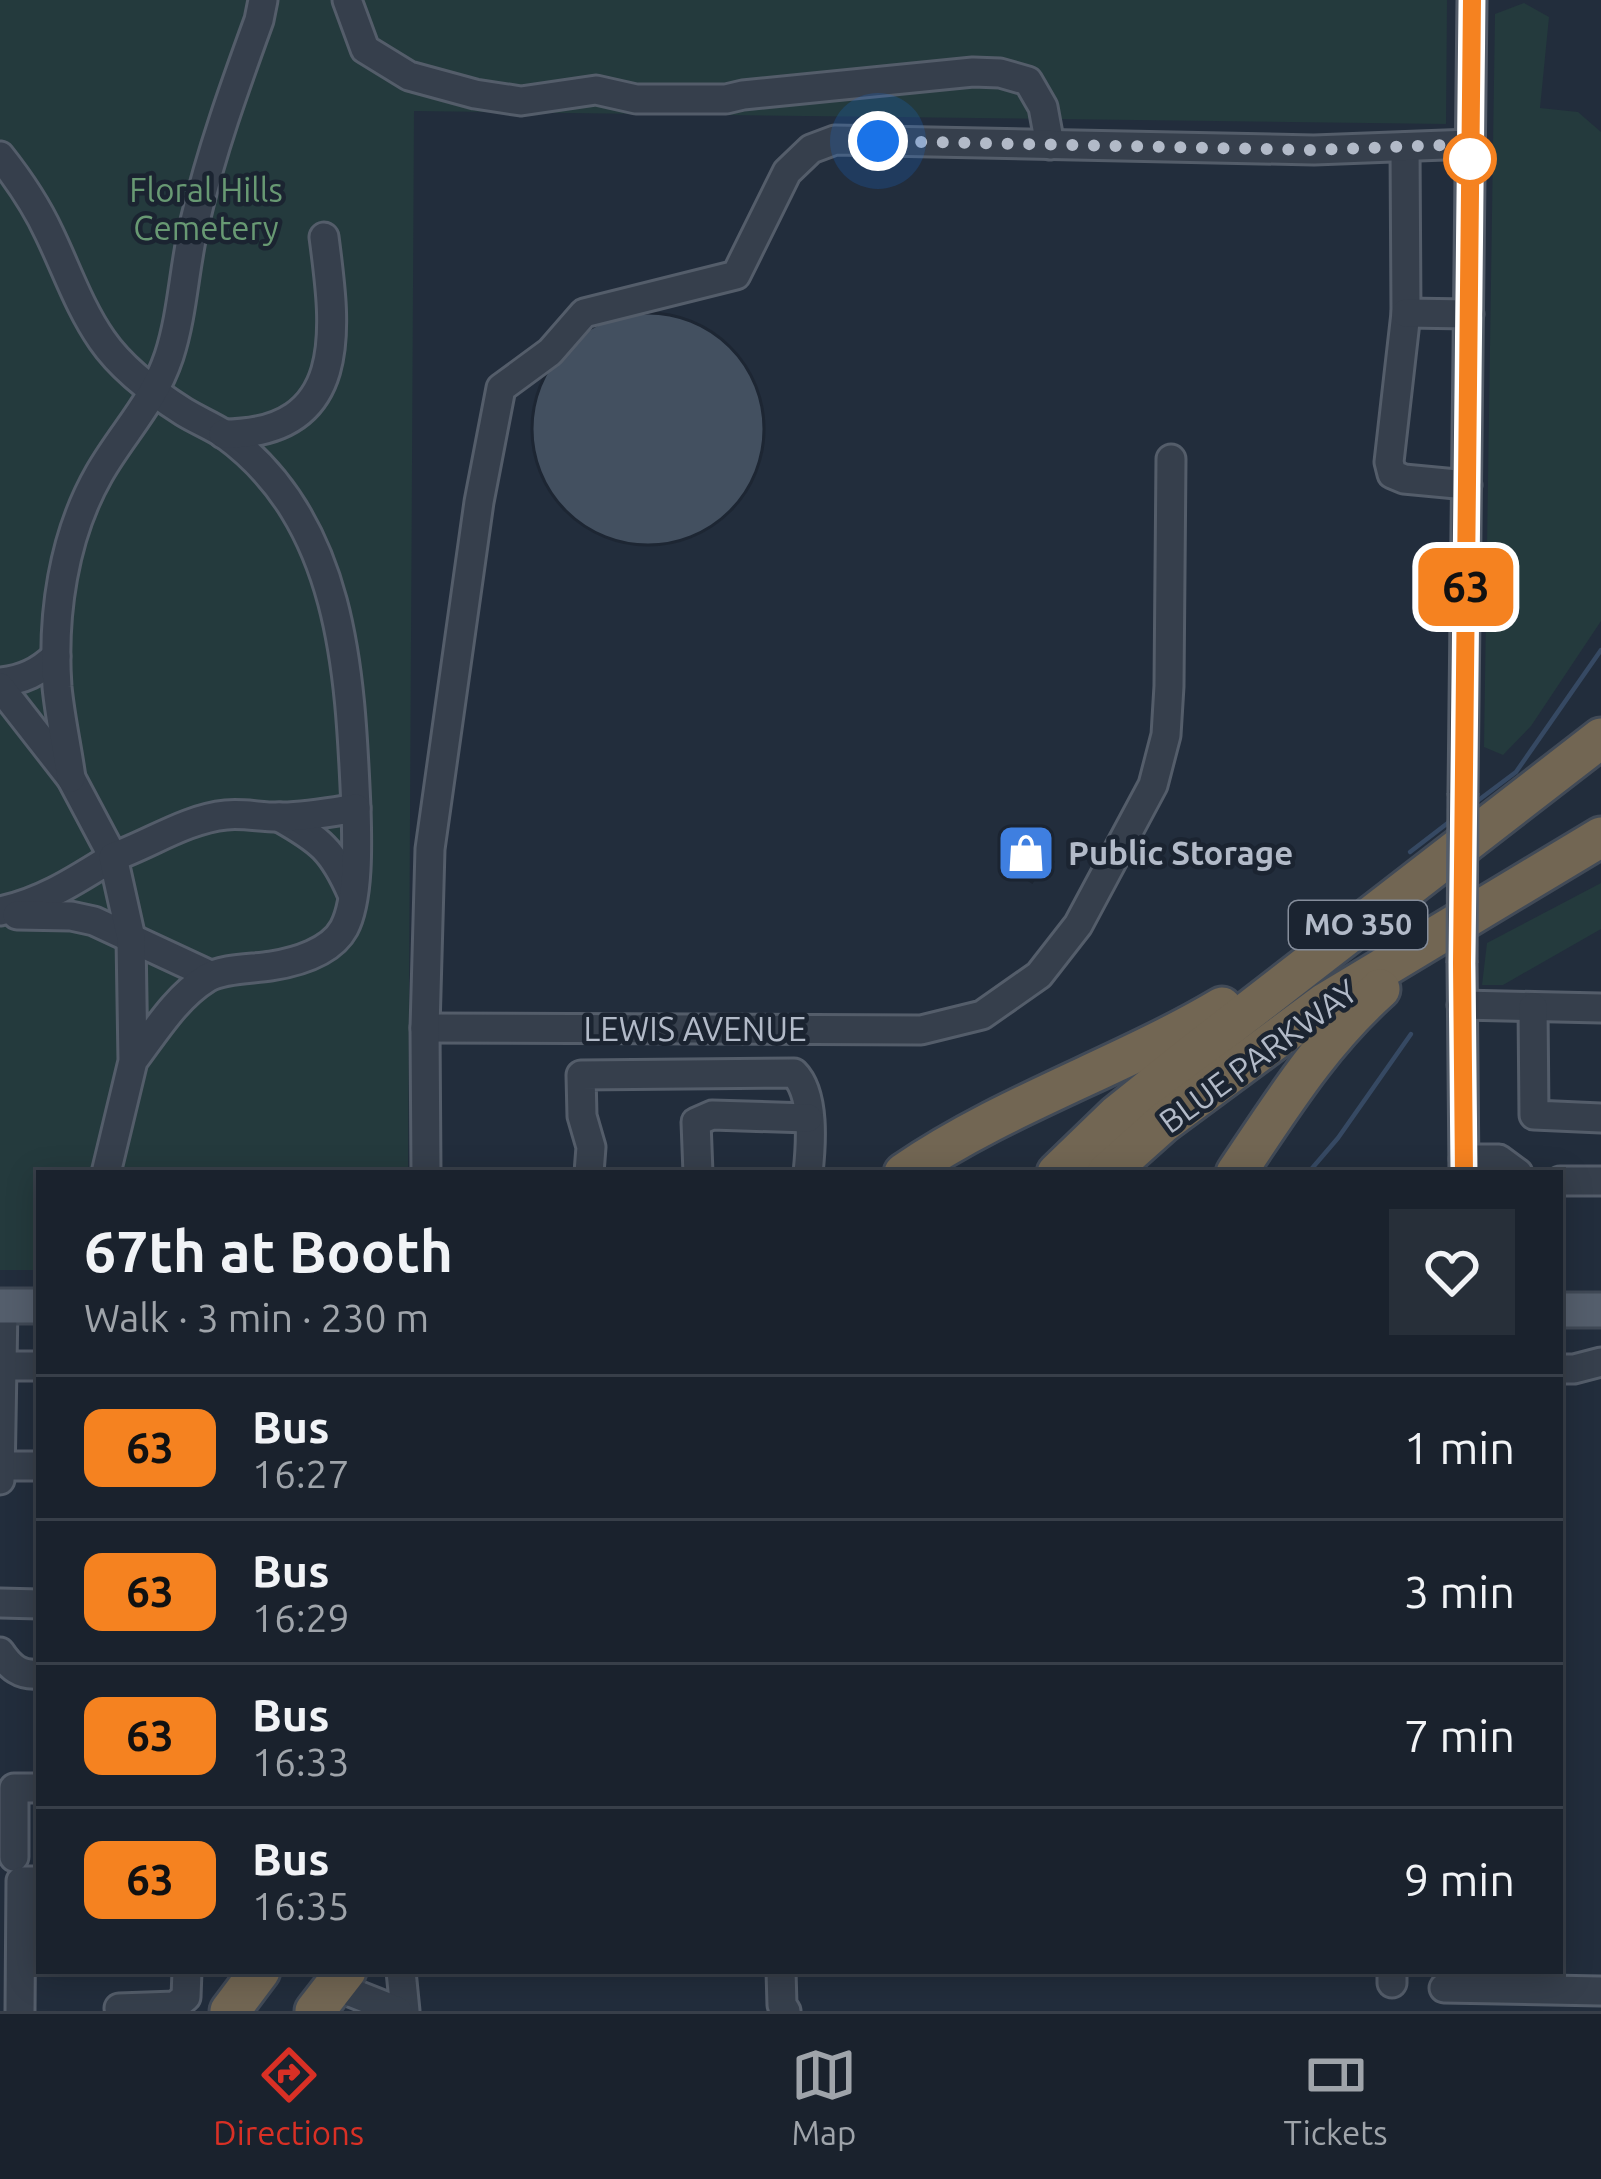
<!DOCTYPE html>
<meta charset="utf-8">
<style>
body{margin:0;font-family:Ubuntu,sans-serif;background:#272f39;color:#f1f3f6;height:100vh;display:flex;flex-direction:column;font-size:45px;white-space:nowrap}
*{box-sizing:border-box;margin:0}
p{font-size:39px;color:#9fa4aa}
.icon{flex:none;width:66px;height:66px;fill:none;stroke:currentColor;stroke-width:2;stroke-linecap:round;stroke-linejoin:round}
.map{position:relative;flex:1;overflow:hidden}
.sheet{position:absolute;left:36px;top:1170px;width:1527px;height:804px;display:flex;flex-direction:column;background:#1a222d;border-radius:0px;box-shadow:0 6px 30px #0003,0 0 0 3px #383f49}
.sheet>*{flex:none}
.badge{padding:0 24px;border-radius:18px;font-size:42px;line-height:78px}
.you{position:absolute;width:60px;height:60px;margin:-30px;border:9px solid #fff;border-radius:50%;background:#1a73e8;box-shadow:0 0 0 18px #1a73e833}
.map>.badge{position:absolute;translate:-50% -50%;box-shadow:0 0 0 6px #fff}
.round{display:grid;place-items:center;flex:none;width:126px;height:126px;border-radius:0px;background:#272f39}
.summary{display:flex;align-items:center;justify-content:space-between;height:204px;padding:0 48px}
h1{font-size:57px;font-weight:700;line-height:90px}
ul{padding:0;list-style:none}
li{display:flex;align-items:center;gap:36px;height:144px;padding:0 48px;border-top:3px solid #383f49}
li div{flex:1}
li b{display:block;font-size:45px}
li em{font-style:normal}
li .badge{min-width:132px;font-weight:700;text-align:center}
.tabs{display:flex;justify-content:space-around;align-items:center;height:168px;border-top:3px solid #383f49;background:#1a222d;font-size:33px;color:#9fa4aa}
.tabs a{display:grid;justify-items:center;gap:6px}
.tabs .on{color:#d93025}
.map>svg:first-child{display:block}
</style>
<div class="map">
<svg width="1601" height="2011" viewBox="0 0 1601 2011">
<rect width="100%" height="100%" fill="#222d3c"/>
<!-- green -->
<g fill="#243a3d">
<polygon points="0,0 1447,0 1446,124 414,111 408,1173 39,1173 39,1270 0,1270"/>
<polygon points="1524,3 1549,17 1540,108 1578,112 1601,132 1601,621 1531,726 1503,755 1484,747 1495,14"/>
<polygon points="1601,883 1601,929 1503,985 1482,985 1487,943"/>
</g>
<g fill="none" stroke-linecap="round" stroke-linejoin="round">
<!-- stream -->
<g stroke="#364963" stroke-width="4.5">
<polyline points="1472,805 1516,772 1601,650"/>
<polyline points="1410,852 1453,819"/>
<polyline points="1308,1173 1338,1138 1411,1034"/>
</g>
</g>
<!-- building -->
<g fill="#435060" stroke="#1d2633" stroke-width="3">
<circle cx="648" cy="429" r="116"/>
<polygon points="1021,843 1053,862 1044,878 1037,874 1032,882 1007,866"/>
</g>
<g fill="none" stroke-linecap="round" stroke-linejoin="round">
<!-- minor casing -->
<g stroke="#545d6a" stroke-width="33">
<g id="minor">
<polyline points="347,0 365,49 409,76 475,94 521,101 596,90 636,99 726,99 743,95 973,72 1000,73 1028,81 1043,107 1050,145"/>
<polyline points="1405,147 1406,313 1389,462 1392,474 1404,479 1467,485"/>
<path d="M0,156C19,180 36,205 49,233C66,268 79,307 102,340C122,369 154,393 184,412C197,420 212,426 224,434C344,521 350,672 356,808"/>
<polyline points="1406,313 1469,314"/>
<path d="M223,434C351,434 336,328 324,237"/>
<path d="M0,682C23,680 39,672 56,656"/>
<path d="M0,687L71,778L113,857C76,880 43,902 0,911"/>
<path d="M71,778C67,748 60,718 57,687C52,616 63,537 99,474C123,432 153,404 169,356C183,313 184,266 195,221C211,152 235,86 259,20L263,0"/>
<polyline points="1463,793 1472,0"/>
<path d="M279,817C320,840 333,850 352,894"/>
<polyline points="17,915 71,916 94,921 210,975"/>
<polyline points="1462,963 1464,1173"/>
<polyline points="1462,1005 1601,1008"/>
<polyline points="1533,1007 1534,1115 1601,1118"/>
<polyline points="425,1028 921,1030 982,1015 1039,975 1078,925 1153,785 1166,735 1169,686 1171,459"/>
<polyline points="1464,1159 1499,1159 1518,1173"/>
<path d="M106,1173L133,1061L131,938L113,857C150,844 186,819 226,815C245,813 264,818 282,817C307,817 332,812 356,808C357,840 359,900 344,928C331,952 296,962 271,966C253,969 223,968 207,978C176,997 155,1032 133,1061"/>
<polyline points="426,1173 425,1028 430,849 479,502 501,388 550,352 584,313 736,275 787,172 811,149 835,140 1314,150 1471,144"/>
<path d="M589,1173L591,1147L582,1116L581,1075L794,1073C815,1094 811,1145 808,1173"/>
<polyline points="698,1173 696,1122 712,1115 808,1118"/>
<polyline points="1560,1181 1601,1181"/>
<polyline points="2,1366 39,1366"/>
<polyline points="1560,1369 1574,1369 1601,1362"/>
<polyline points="0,1466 39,1466"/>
<polyline points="0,1480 3,1306"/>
<polyline points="0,1603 39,1604"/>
<path d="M0,1652C10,1667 20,1676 39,1674"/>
<polyline points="14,1857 14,1788 39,1788"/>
<polyline points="401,1971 405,2011"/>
<polyline points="781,1971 782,2005 786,2011"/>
<polyline points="1392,1983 1392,1971"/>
<polyline points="335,1986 398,2011"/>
<polyline points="1444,1988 1601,1991"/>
<polyline points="119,2008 175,2006 186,1997 187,1971"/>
<polyline points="20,2011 21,1881 39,1881"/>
</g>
</g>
<!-- major casing -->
<g stroke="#3f4855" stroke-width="39">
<g id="major">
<polyline points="0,1306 39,1306"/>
<polyline points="1560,1310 1601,1310"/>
</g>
</g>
<!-- highway casing -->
<g stroke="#414a57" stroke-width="45">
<g id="highway">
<path d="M904,1173C1003,1105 1119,1068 1222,1007"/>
<polyline points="1057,1173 1117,1115 1197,1051 1601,738"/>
<polyline points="1107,1173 1163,1123 1325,1003 1601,837"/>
<path d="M1236,1173C1282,1105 1319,1044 1380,989"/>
<polyline points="230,2011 260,1971"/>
<polyline points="315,2011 346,1971"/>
</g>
</g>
<!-- minor -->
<use href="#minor" stroke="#363f4c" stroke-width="27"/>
<!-- major -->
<use href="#major" stroke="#545e6c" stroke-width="33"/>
<!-- highway -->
<use href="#highway" stroke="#726653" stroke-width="39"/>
<!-- minor-bridge casing -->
<g stroke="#545d6a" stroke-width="33" stroke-linecap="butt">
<polyline id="minor-bridge" points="1462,963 1463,793"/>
</g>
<!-- minor-bridge -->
<use href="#minor-bridge" stroke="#363f4c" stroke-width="27"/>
</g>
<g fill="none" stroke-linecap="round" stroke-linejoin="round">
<!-- line casing -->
<g stroke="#fff" stroke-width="27">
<polyline id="line" points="1464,1173 1462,963 1472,0"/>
</g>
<!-- line -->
<use href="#line" stroke="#f58220" stroke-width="18"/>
<!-- walk -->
<polyline stroke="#b2bac8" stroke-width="12" stroke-dasharray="0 21.6" points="878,141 1313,150 1471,144 1470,159"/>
</g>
<!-- icons -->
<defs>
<g id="shop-square" transform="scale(3)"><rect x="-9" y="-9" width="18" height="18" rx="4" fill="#3f7fe0" stroke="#1b2431"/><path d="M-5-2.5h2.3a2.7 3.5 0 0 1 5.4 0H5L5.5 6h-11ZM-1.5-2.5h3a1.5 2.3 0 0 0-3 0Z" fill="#fff"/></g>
</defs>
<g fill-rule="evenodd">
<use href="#shop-square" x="1026" y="853"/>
</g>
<!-- markers -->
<circle fill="#fff" stroke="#f58220" stroke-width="6" cx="1470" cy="159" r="24"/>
<g text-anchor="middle" stroke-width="9" stroke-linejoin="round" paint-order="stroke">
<!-- shield labels -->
<rect fill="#1b2431" stroke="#858d9b" stroke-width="3" x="1289" y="901" width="138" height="48" rx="9"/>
<g font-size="30" font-weight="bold" fill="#b2bac8">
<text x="1358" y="935">MO 350</text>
</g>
<!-- park labels -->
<g font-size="33" fill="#689973" stroke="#1b2431">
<text x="206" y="202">Floral Hills<tspan x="206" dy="38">Cemetery</tspan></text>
</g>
<!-- poi labels -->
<g font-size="33" font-weight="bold" fill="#b2bac8" stroke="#1b2431" text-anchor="start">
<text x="1068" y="865">Public Storage</text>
</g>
<!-- street labels -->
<g font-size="33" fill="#b2bac8" stroke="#1b2431">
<text x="695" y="1041">LEWIS AVENUE</text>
<text transform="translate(1258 1056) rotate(-36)" y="12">BLUE PARKWAY</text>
</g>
</g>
</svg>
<div class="you" style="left:878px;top:141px"></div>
<b class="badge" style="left:1466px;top:587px;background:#f58220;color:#111">63</b>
<section class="sheet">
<div class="summary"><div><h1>67th at Booth</h1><p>Walk · 3 min · 230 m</p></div><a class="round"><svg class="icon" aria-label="heart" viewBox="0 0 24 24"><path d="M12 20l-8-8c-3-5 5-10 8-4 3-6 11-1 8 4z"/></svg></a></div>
<ul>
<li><span class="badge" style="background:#f58220;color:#111">63</span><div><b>Bus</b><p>16:27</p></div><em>1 min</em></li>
<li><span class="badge" style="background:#f58220;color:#111">63</span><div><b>Bus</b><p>16:29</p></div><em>3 min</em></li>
<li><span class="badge" style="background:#f58220;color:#111">63</span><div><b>Bus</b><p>16:33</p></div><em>7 min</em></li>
<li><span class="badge" style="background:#f58220;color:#111">63</span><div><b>Bus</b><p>16:35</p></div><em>9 min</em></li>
</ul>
</section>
</div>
<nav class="tabs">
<a class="on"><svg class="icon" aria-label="directions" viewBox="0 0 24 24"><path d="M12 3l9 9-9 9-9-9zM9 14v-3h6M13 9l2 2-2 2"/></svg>Directions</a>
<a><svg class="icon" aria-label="map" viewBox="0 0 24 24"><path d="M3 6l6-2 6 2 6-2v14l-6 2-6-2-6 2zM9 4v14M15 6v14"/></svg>Map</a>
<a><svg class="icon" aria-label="tickets" viewBox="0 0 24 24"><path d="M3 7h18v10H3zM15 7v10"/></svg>Tickets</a>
</nav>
